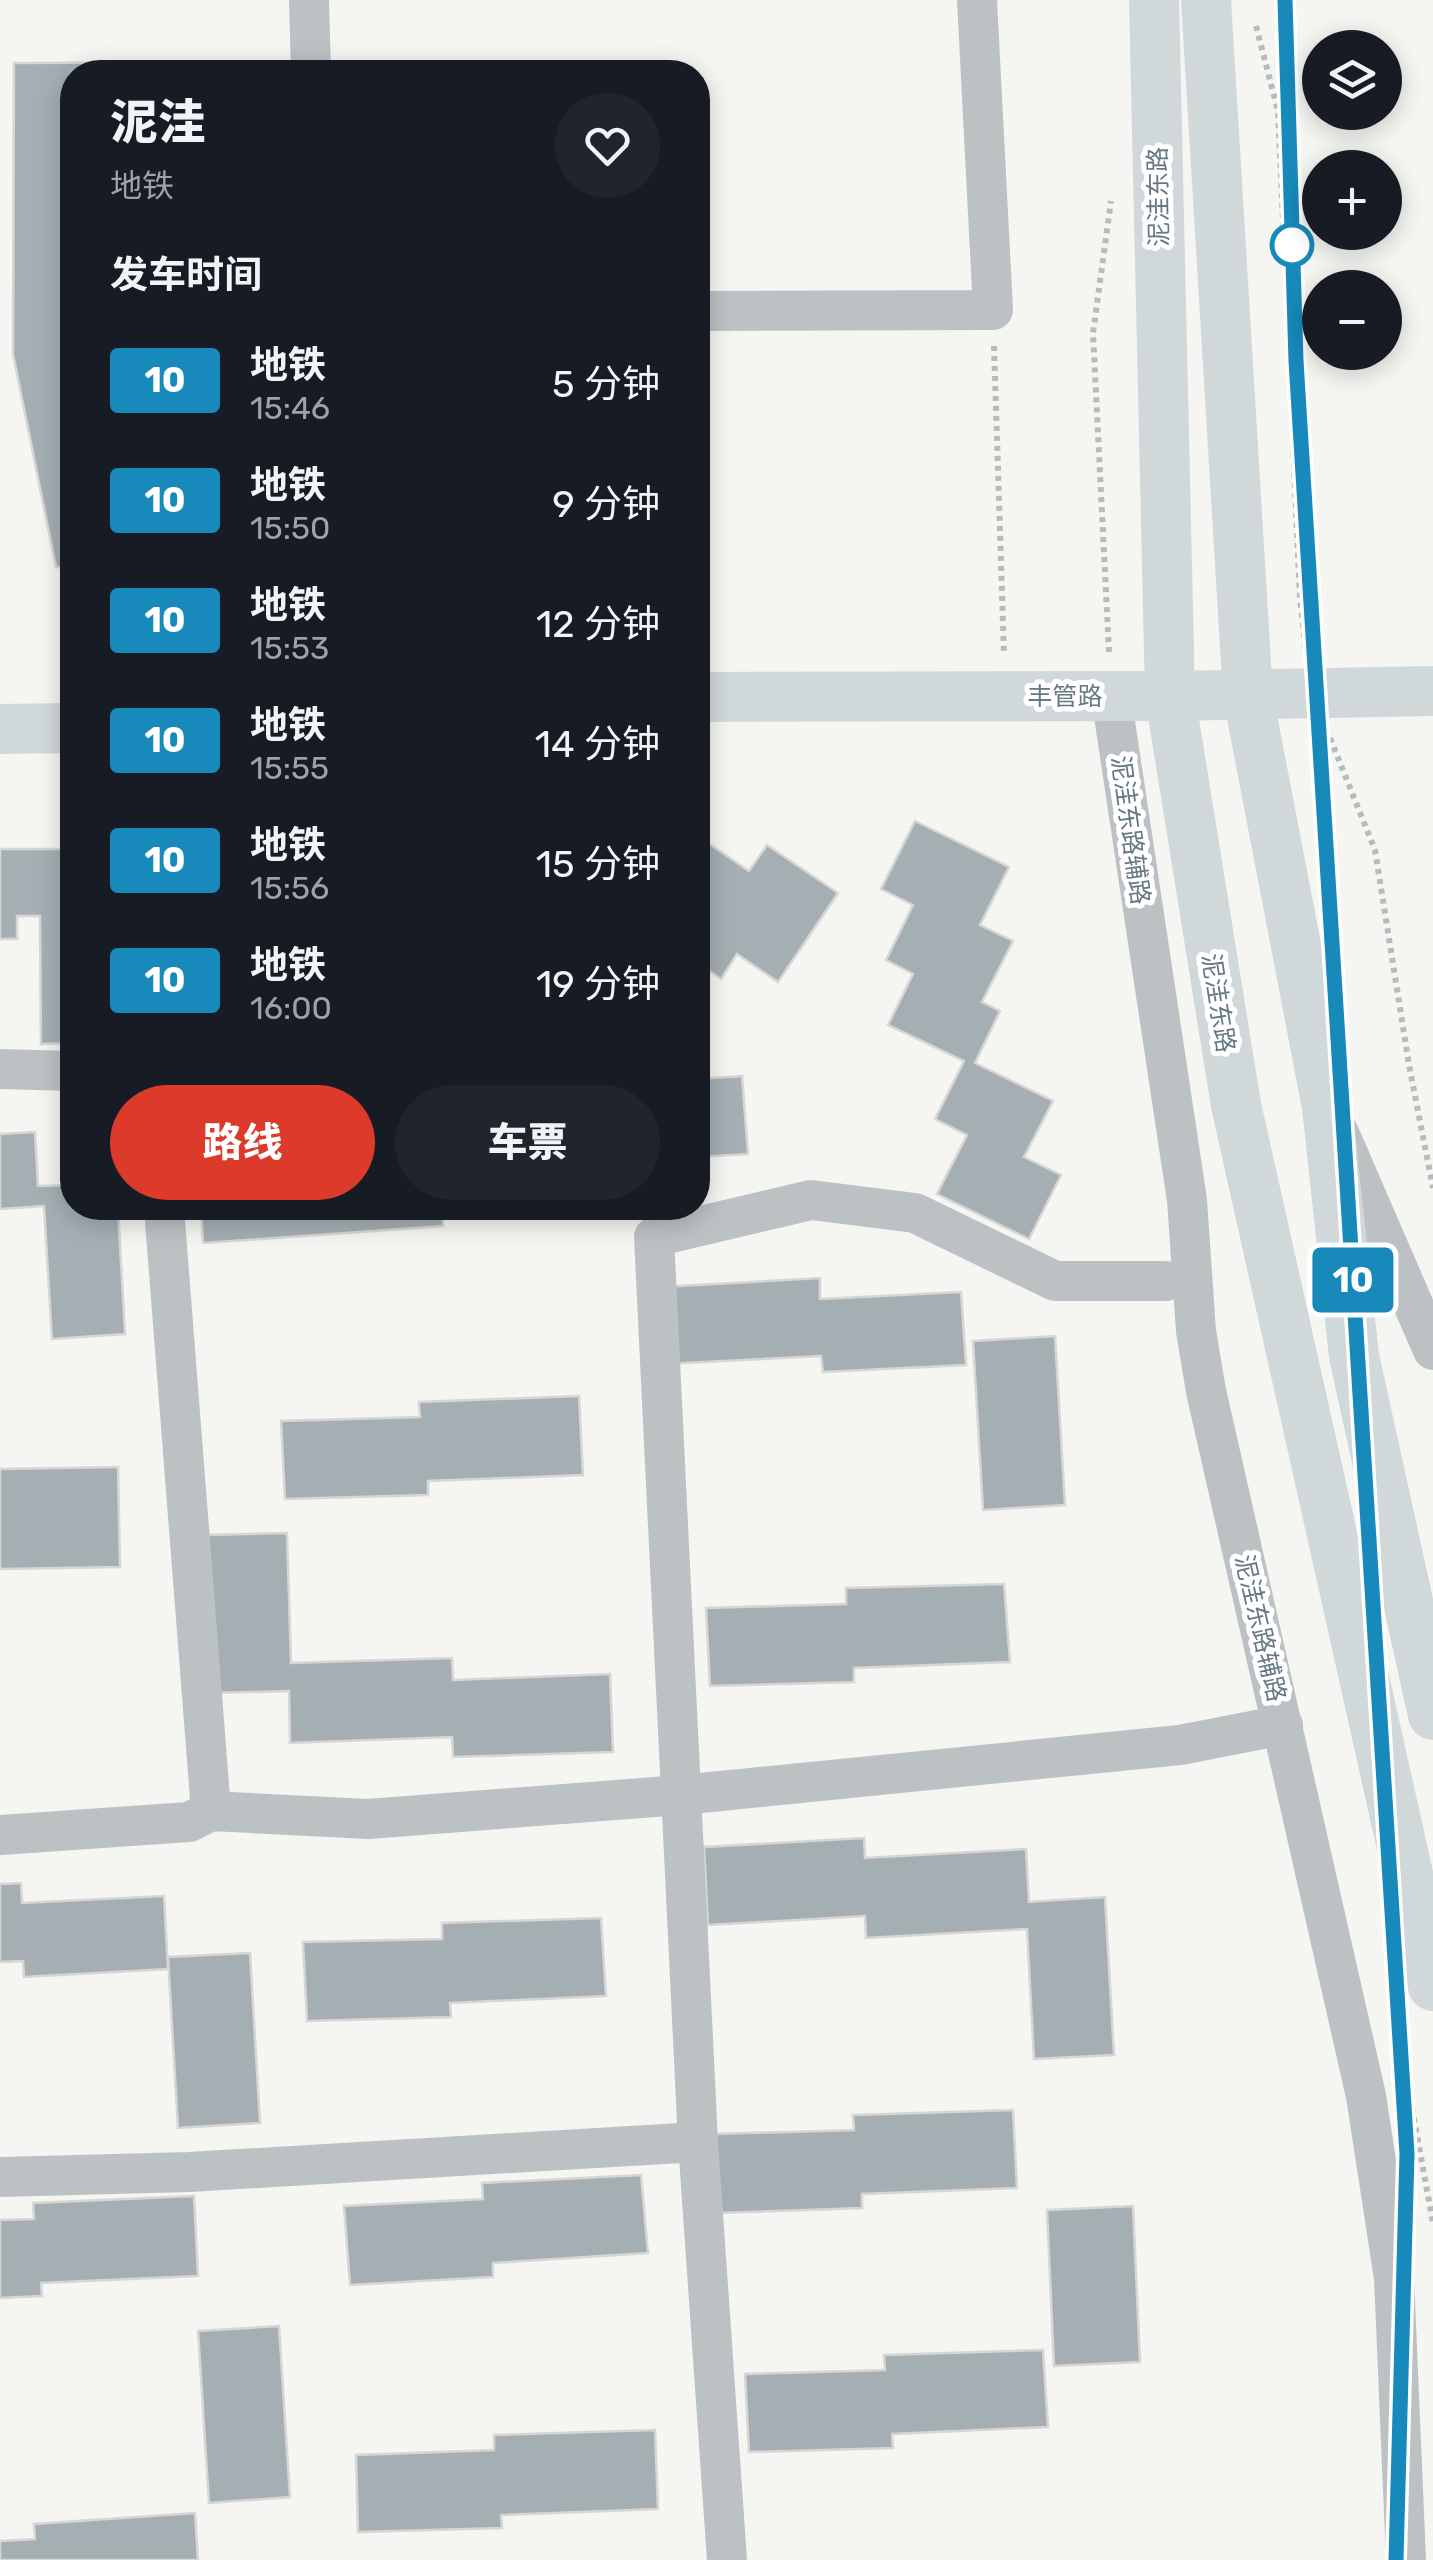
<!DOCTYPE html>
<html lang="zh">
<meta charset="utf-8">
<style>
body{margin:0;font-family:Rubik,"Noto Sans SC",sans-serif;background:#20242c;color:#f1f3f6;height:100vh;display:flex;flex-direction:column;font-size:38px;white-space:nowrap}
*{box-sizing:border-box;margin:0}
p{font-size:32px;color:#9ea1a6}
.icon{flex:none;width:55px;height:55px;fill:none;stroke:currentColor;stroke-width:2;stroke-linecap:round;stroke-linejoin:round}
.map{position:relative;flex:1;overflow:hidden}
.sheet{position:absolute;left:60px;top:60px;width:650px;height:1160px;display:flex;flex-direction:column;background:#171b24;border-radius:40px;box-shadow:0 5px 25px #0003}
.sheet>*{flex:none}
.badge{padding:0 20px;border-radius:8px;font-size:35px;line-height:65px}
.fabs{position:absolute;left:1302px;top:30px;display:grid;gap:20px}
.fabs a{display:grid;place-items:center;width:100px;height:100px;border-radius:50%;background:#171b24;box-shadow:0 5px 25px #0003;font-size:50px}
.map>.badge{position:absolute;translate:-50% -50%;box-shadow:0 0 0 5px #fff}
h2{padding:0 50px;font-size:38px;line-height:90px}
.round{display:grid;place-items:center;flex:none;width:105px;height:105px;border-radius:52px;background:#20242c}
.summary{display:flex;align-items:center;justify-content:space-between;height:170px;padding:0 50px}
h1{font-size:48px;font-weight:800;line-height:75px}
.button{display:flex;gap:20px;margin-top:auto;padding:20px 50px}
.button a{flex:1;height:115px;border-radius:60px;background:#dc3a2b;color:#fff;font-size:40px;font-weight:800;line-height:115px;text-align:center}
.button a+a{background:#20242c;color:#f1f3f6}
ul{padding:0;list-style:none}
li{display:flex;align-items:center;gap:30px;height:120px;padding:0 50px}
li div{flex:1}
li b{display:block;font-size:38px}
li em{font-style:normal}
li .badge{min-width:110px;font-weight:700;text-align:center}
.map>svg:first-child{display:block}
</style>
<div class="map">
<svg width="1433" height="2560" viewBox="0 0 1433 2560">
<rect width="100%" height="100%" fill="#f5f5f2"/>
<!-- building -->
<g fill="#a5afb3" stroke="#d7d6d4" stroke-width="2.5">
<polygon points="277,62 277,72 72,72 72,568 56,567 13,354 14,63"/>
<polygon points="915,821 1009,867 980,925 1013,941 982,1002 1000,1011 975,1063 1053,1101 1024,1157 1061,1175 1029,1239 937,1194 967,1135 935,1119 964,1061 888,1025 913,974 886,960 913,905 881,889"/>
<polygon points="705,841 749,871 767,845 838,893 778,982 737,954 721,979 698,963 698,851"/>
<polygon points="0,849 72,849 72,1043 41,1044 40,916 17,916 17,939 0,939"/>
<polygon points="742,1076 748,1154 698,1157 698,1079"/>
<polygon points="35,1132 38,1186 72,1185 72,1208 118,1208 125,1334 52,1339 44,1206 0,1209 0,1134"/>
<polygon points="201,1208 442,1208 443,1226 203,1243"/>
<polygon points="820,1278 820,1299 961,1292 966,1365 823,1372 821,1356 664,1364 661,1287"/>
<polygon points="1055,1336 1065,1505 983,1510 973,1341"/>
<polygon points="579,1396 583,1475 428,1481 428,1495 285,1499 281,1421 420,1417 419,1402"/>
<polygon points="118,1467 120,1567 0,1569 0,1469"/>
<polygon points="287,1533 291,1663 452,1658 453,1680 610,1674 613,1752 453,1757 452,1737 290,1743 289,1691 212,1693 207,1535"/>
<polygon points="1004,1584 1010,1662 854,1668 854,1682 710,1686 706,1608 846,1604 846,1588"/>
<polygon points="864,1838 865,1858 1026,1849 1029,1902 1105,1897 1114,2055 1034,2059 1027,1929 866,1938 865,1916 708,1925 704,1847"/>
<polygon points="21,1883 22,1903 164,1896 168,1969 24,1977 23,1961 0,1962 0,1884"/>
<polygon points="601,1918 606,1996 450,2003 451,2017 307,2021 303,1942 442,1939 442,1923"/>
<polygon points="250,1953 260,2123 178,2128 168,1957"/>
<polygon points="1013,2110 1017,2188 862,2194 862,2208 719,2213 715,2134 854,2130 853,2115"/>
<polygon points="641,2175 648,2253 493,2263 493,2277 350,2285 344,2206 483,2199 482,2183"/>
<polygon points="194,2196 198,2276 41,2283 42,2296 0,2298 0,2220 34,2219 33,2203"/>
<polygon points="1133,2206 1140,2362 1054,2366 1047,2210"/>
<polygon points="279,2326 290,2497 209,2503 198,2331"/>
<polygon points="1043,2350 1048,2427 892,2434 893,2448 749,2452 745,2374 885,2370 884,2355"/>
<polygon points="655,2430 658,2509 501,2515 502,2528 358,2532 356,2455 494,2450 494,2435"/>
<polygon points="195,2513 198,2560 0,2560 0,2541 35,2539 34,2524"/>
</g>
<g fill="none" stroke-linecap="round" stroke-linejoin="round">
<!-- path -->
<g stroke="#b7bbbc" stroke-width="6" stroke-dasharray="5 5" stroke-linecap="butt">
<polyline points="1256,26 1278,111 1300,599 1306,650"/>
<polyline points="994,346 1004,654"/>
<polyline points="1109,652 1093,333 1111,201"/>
<polyline points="1330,738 1375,850 1409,1065 1433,1188"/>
<polyline points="1392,2009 1400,2046"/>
<polyline points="1412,2108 1433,2223"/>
</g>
<!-- minor -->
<g stroke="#bcc2c4" stroke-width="40">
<polyline points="309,0 311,72"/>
<polyline points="698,311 993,310 977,0"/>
<polyline points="1111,696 1187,1200 1196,1331 1206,1391 1366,2096 1394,2278 1406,2560"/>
<polyline points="0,1069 72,1071"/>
<polyline points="1339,1133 1433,1350"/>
<polyline points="164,1208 211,1811"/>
<polyline points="0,1835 189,1822 211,1811 368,1819 681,1795 1180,1745 1283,1725"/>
<polyline points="0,2177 189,2172 698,2142"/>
<polyline points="727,2560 698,2142 654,1237 811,1200 915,1213 1055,1281 1166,1281"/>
</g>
<!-- major -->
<g stroke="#d1d8da" stroke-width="50">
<polyline points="1154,0 1170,696 1236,1105 1433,1986"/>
<polyline points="1206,0 1248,696 1327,1107 1354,1356 1433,1715"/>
<polyline points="698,697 1170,696 1433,691"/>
<polyline points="0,729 72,728"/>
</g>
</g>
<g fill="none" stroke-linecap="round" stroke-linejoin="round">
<!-- line casing -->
<g stroke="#fff" stroke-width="22">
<polyline id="line" points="1285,0 1296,361 1407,2154 1396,2560"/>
</g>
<!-- line -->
<use href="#line" stroke="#178abb" stroke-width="15"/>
</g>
<!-- markers -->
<circle fill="#fff" stroke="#178abb" stroke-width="5" cx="1292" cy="245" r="20"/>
<g text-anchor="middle" stroke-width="10" stroke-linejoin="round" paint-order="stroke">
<!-- street labels -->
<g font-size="25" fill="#657982" stroke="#fff">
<text transform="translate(1158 197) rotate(-91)" y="9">泥洼东路</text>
<text x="1065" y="705">丰管路</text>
<text transform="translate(1131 830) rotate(82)" y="9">泥洼东路辅路</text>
<text transform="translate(1219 1003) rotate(81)" y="9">泥洼东路</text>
<text transform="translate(1261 1628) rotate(77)" y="9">泥洼东路辅路</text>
</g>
</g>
</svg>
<div class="fabs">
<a><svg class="icon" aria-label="layers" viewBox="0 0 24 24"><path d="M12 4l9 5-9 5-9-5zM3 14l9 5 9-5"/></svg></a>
<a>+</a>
<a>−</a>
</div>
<b class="badge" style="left:1353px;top:1280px;background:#178abb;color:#fff">10</b>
<section class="sheet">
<div class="summary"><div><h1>泥洼</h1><p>地铁</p></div><a class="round"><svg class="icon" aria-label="heart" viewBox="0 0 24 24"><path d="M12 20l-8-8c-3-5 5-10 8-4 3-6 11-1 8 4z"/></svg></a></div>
<h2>发车时间</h2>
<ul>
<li><span class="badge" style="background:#178abb;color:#fff">10</span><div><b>地铁</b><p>15:46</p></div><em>5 分钟</em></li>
<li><span class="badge" style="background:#178abb;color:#fff">10</span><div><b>地铁</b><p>15:50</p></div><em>9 分钟</em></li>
<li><span class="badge" style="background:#178abb;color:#fff">10</span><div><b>地铁</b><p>15:53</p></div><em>12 分钟</em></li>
<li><span class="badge" style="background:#178abb;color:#fff">10</span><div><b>地铁</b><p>15:55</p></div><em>14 分钟</em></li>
<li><span class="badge" style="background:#178abb;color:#fff">10</span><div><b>地铁</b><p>15:56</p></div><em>15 分钟</em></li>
<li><span class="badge" style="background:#178abb;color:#fff">10</span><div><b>地铁</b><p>16:00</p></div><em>19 分钟</em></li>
</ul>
<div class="button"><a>路线</a><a>车票</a></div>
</section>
</div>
